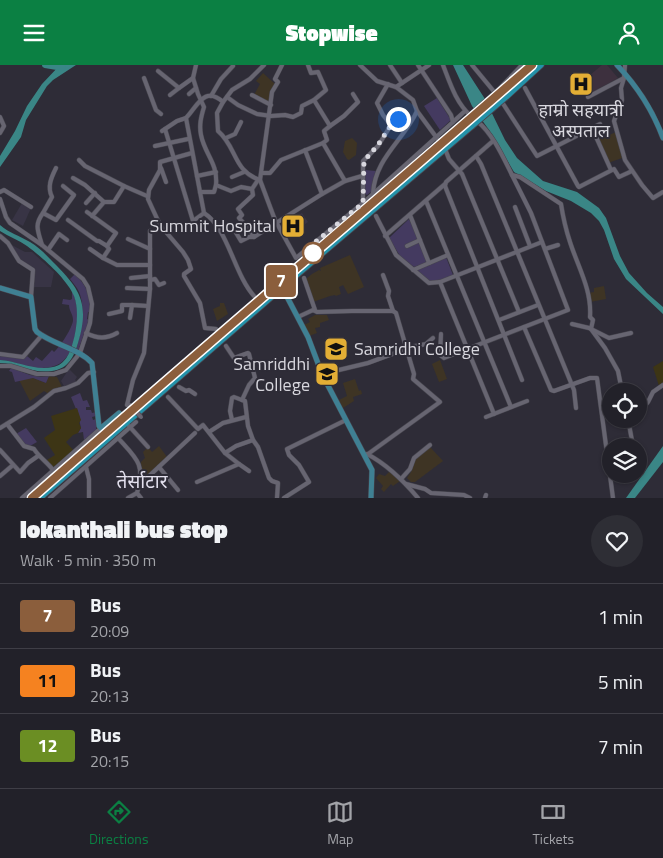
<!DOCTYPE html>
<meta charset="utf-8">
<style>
body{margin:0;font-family:"Titillium Web","Noto Sans Devanagari",sans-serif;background:#2e2e35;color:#f1f3f6;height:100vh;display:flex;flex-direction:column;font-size:19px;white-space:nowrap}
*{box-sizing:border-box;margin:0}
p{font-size:16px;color:#a2a3a8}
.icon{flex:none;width:28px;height:28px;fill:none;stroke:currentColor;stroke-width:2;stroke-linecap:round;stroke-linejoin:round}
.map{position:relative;height:433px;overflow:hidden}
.drawer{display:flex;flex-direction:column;background:#222129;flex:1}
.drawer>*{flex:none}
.badge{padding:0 10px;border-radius:4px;font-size:18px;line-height:32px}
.fabs{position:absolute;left:602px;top:318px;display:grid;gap:10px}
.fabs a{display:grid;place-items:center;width:45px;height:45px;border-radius:50%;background:#222129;box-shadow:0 1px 4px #0004,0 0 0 1px #3f3e46;font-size:25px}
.you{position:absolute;width:25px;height:25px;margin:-12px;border:4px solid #fff;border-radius:50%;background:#1a73e8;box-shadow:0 0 0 8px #1a73e833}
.map>.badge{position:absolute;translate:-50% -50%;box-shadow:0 0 0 2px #fff}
.round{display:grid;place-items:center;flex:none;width:52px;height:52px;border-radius:26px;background:#2e2e35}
.overview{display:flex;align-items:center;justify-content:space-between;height:85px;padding:0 20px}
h1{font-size:24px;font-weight:800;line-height:38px}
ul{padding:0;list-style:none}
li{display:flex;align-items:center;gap:15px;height:65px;padding:0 20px;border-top:1px solid #3f3e46}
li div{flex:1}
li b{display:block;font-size:19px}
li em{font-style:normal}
li .badge{min-width:55px;font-weight:700;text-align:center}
header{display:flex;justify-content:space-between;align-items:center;height:65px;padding:0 20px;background:#0b8043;color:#fff;font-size:22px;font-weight:800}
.tab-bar{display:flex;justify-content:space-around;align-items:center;height:70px;border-top:1px solid #3f3e46;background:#222129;font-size:14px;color:#a2a3a8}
.tab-bar a{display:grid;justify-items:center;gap:2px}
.tab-bar .on{color:#0b8043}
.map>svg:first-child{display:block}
</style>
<header><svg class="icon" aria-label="menu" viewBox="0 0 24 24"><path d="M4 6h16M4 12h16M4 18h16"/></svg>Stopwise<svg class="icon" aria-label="person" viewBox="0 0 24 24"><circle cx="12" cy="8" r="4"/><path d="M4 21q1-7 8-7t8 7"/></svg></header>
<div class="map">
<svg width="663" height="433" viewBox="0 0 663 433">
<rect width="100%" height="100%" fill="#2e2c37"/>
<!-- commercial -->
<polygon fill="#3d303e" points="602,0 607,0 618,13 589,29 583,16"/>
<!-- built -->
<g fill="#383445">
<polygon points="22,138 31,143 23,161 12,155"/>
<polygon points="302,148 308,157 301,162 303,165 291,172 283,159"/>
<polygon points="10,179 25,187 32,187 54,207 51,222 33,222 34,207 33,203 21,196"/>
<polygon points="69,304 77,312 75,315 77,317 65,323 61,316"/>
</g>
<!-- education -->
<g fill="#3e3424">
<polygon points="263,8 275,19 270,39 254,30 260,19 256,16"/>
<polygon points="616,67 622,93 608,98 598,75"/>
<polygon points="352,73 357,78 356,90 349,95 347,94 343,87 345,76"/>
<polygon points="350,190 364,222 348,229 343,220 339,222 341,229 336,231 335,230 330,231 313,237 306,214 312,209 319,205 321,206 320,203"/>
<polygon points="604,221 606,234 590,237 588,228 594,227 594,223"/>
<polygon points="220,238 224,238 228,249 217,256 213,244 220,241"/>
<polygon points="315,250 327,250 329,255 320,258 320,262 315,263 317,268 309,271 304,260 310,257 308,254"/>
<polygon points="440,295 447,314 439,317 432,299"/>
<polygon points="49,311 57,312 62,322 53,324 49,329 44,326 30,336 19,315 33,313 46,318"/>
<polygon points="355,314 359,326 361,325 362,329 353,332 354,336 343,343 339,335 347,331 343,318"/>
<polygon points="159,381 167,392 147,410 142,413 141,397 145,393 143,387 148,382 152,387"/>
<polygon points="430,382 443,396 415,417 411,417 407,413 411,407 413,396"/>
<polygon points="390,406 400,416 393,421 391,419 384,427 381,424 383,421 376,413 379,409 385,411"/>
</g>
<!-- green -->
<g fill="#443a60">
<polygon points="437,33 451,55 440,65 424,41"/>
<polygon points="434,78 435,80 322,176"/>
<polygon points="365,105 376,106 372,126 367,130 365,129"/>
<polygon points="409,154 418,173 418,178 420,178 427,195 425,198 414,202 400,191 389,173"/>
<polygon points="446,192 453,210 432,218 418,206 417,205"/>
<path d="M75,209C86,220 91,230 90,247H88L87,254L89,255L78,286L76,285C81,268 86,243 79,227C77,222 73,218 70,214Z"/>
<path d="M72,226C78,236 78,253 76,264C73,286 66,303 42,303C37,303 31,303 26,301C17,299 10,295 0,295V290L23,294L27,291L33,296L36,292L42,296L52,285L54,287C60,282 73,262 73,255C73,249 69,246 69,240L62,239L63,234L70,235L72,234Z"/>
<polygon points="11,303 30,310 41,312 49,311 46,318 33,313 15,317 12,307 9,306"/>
<polygon points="80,328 83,336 87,335 90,342 86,342 86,345 91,345 92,348 96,347 96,351 92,352 93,355 96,354 96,365 84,375 83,367 78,368 81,363 77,344 76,344 71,332"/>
<polygon points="26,363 37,377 30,381 26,381 16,369"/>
</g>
<!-- sand -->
<g fill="#3d3515">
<polygon points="663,296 663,322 660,324 653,302"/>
<polygon points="77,343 81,355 79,358 81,363 78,368 73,370 66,377 74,386 53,402 47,395 55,390 44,373 55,365 51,351"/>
</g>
<!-- water -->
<g fill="#3a8686">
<polygon points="60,0 76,0 53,15 47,21 26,55 21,72 0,102 0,91 15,66 27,41 42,19"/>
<polygon points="453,0 463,0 485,34 505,75 517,93 543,116 577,127 599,143 606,153 620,191 629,208 647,228 663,242 663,249 626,214 614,194 604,165 599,156 591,148 571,136 546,126 514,107 489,65 472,41"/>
<path d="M0,160C9,168 20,171 30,177C39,182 46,190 53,197C80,224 90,238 78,278C74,292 68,304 52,306C33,309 18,299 0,298V295C18,296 34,306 53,302C65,300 70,288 73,277C77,263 79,244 74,231C67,214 42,192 27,181C19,175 9,172 0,166Z"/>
<polygon points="663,381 663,397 635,433 626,433"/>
</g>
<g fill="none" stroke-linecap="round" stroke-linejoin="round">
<!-- river -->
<polyline stroke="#3a8686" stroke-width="6" points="45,0 63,3"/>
<!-- minor casing -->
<g stroke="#484750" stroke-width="5">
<g id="minor">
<path d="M196,0L193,13L198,29L204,42C201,52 199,60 201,70C205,90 218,98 216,120L231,126L241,122L252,124"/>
<polyline points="308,0 311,8 318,7 326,25 314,35 330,61 344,51 358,37 353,29"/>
<polyline points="360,0 377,16 396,22 413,35 417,46 445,84 449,94 462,109 519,247"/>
<polyline points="390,0 402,18"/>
<path d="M443,0C450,18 456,38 471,51"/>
<polyline points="472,0 496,29"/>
<polyline points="158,6 179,23 193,13"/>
<polyline points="144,13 156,45 161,49"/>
<polyline points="624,13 621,23 622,35 614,56 625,95 642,120 653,133 663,127"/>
<polyline points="396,22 429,0"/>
<polyline points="525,23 578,121 579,122 614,104 619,112 632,106"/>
<polyline points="499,24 522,0"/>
<polyline points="189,29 196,23"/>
<polyline points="170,30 179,23"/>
<polyline points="252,30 271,40"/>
<polyline points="211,31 221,14 233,1"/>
<polyline points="227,32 238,40 257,49 271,51 285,50 293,52 301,48 302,41 314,35"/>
<polyline points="588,32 624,13 625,0"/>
<polyline points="500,34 537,91 600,59"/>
<polyline points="223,37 232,25 250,14 264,0"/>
<polyline points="0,52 4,61 0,68"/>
<path d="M477,56C493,69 503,92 512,110L520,112L561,139C563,152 566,165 570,177C578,202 592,225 590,252L593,255L591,264L605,283L618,306L622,326"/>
<polyline points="453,57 465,46"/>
<polyline points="391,60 398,54"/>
<polyline points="330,61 324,66 327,75 323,78 345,116"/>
<polyline points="592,63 611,105"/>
<polyline points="165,64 177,56 186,53"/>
<polyline points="162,66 165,64 193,156 204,148"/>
<polyline points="226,73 235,69 241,57"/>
<polyline points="439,76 465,54"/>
<polyline points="493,76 446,117 445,121 522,315"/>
<polyline points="155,81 188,74"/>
<polyline points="192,88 160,97 160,105 149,125 148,134 160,160 183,187 188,195 191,204 184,209 184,211 200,238 205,263 216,264"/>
<polyline points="476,91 481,99 574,325 576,343"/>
<polyline points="79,95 85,101 124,121"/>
<polyline points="161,103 166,117"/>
<polyline points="262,108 270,108 281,95 323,78"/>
<polyline points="197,111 216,107"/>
<polyline points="232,112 244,107"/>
<polyline points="73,113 85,120 104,137 114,137 124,121 147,131"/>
<polyline points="260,115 272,27 278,17 275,14 282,0"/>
<polyline points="0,127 4,125 31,142"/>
<polyline points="200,127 214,127 216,120"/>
<path d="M373,128C375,93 404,75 417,46"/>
<polyline points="322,129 345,116 362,111"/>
<polyline points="0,134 6,152 10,158 42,180 83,214 88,222 92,239 90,258 80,288 66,305 54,309 37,309 11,301 0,301"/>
<polyline points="426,136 511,342"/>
<polyline points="86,138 95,128"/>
<polyline points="363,138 363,96 378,81 391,60 383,50 377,38 388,19"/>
<polyline points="515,142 530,181"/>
<polyline points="87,147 116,168 107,181 109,184 103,193 117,200 150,200"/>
<path d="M43,148L52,132C47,122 51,113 56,103"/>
<polyline points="410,150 429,198"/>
<polyline points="92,151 104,137"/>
<polyline points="376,151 396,190 429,218 440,217"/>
<polyline points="68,155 97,176 99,176 107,181"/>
<polyline points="235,166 241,176 249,172 254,172 322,129 305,85"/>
<polyline points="0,171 8,178 19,196 33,205 31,232"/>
<polyline points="385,171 445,119"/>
<polyline points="254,172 249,164 239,153 242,150 238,144 253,130 252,124 258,115"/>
<polyline points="128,174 150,184"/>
<path d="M42,180C38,166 34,160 43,148L56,155L74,130L63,121"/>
<polyline points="407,181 420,175"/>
<polyline points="90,184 103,193"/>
<polyline points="545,184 558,180"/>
<polyline points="48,185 59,169 67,175"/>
<polyline points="413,205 448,190"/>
<polyline points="131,213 150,211"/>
<polyline points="304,213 315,245"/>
<polyline points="150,215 155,214 159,220 164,218"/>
<polyline points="127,223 150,224"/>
<path d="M254,231C234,209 228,163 204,148L186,53C197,42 204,20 223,37L217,48L218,66C237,82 233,106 260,115L275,155L296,193L363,138L453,57L451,50L418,0"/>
<polyline points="109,249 122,246 122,240 132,240"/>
<polyline points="298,252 313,245 317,247 352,246 393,246"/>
<polyline points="130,253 132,240 148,241"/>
<polyline points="499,255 538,240"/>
<polyline points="572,259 589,263 609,273 631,268"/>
<polyline points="524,262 551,325 554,326 590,313 597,313 613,433"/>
<path d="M86,268C97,274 107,274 117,268"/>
<polyline points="441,269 440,290 444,293 568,245 531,148 512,110"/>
<polyline points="405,283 426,279 433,273"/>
<polyline points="0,289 23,292 42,270"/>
<polyline points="322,309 368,298 406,284"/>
<polyline points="179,322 186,326 189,325 195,329"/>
<polyline points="168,332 198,364 203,360 225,388 236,381 253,375 248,361 245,336 242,335 249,320 255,313 249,289 248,288 234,293 226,281"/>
<polyline points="127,340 133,315 144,288 150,224 150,166"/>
<polyline points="639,348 648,337 653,327 663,320"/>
<polyline points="494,349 440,217 542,177"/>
<polyline points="486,352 527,336"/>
<polyline points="628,354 633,381"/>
<polyline points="232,355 230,346 232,333 234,332 242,335"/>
<path d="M7,359L24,381L34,384C39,392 47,397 53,405"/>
<polyline points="129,361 148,382"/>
<polyline points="0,363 34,342 54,326 66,323 78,318 88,308 94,307"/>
<polyline points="209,367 223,358 246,352"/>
<path d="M118,373C136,393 146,399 137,428L141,433"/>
<polyline points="253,375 258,382 269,413 272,416 278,418 277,433"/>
<polyline points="0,385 20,407 28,398 38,391"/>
<path d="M367,389C388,400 403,415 418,433"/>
<polyline points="368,389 440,337 413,314 414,309 396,248 393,246 388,231 389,226 383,210"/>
<polyline points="239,399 249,406"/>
<polyline points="86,402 89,414 89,433"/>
<polyline points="159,402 178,425"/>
<polyline points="0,411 13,400"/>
<polyline points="401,414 410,404 414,393 430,380"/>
<polyline points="140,415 147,413 195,368"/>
<polyline points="197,417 239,399 225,388"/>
<polyline points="406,419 425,424 431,428 464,430 470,433"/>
<polyline points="22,433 101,363"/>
<polyline points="50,433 136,357"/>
<polyline points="128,433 137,428"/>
<polyline points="284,433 309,417 299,400 289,390 287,384 346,355"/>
<polyline points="485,433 486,430"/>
</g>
</g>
<!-- major casing -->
<g stroke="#484750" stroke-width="6">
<g id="major">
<path d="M617,0C637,21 653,46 663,73"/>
<path d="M0,223L31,232L35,264L37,267C54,280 78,283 92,298L99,361L101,363L119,348L125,355"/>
<polyline points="285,228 308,272 322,309 372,405 371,433"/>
</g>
</g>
<!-- highway casing -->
<g stroke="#484750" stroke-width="7">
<g id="highway">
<polyline points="502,27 532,0"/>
<polyline points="506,32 541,0"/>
<polyline points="32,433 286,211 468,57"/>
<polyline points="40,433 299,208 472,61"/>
</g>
</g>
<!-- minor -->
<use href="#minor" stroke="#676571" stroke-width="4"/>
<!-- major -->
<use href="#major" stroke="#3f8093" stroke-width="5"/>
<!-- highway -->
<use href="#highway" stroke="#2492a9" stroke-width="5.5"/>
<!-- minor-bridge casing -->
<g stroke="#484750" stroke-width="5" stroke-linecap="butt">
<g id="minor-bridge">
<polyline points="465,54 499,24"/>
<polyline points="130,340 141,352"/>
</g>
</g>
<!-- highway-bridge casing -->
<g stroke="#484750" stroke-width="7" stroke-linecap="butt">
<g id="highway-bridge">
<polyline points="468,57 502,27"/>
<polyline points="472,61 506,32"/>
</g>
</g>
<!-- minor-bridge -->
<use href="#minor-bridge" stroke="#676571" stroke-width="4"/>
<!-- highway-bridge -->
<use href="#highway-bridge" stroke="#2492a9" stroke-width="5.5"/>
</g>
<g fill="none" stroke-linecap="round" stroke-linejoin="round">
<!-- line casing -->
<g stroke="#fff" stroke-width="11">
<path id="line" d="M32,433C197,287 366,145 532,0"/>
</g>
<!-- line -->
<use href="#line" stroke="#8b5e3c" stroke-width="8"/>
<!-- walk -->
<polyline stroke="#d8d7de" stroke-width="5" stroke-dasharray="0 9" points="313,188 308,183 363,138 364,96 378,80 391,60 398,54"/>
</g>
<!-- icons -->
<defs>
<g id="hospital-square" transform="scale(1.25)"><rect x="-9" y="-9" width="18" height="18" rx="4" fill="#e3ae35" stroke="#2e2c37"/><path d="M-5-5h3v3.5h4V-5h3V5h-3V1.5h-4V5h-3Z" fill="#111"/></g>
<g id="university-square" transform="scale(1.25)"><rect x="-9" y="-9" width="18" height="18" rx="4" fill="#e3ae35" stroke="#2e2c37"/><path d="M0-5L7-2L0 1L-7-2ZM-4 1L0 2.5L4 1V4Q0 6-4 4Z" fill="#111"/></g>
</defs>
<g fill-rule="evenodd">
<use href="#hospital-square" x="581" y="19"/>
<use href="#hospital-square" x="293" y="161"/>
<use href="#university-square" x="336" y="284"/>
<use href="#university-square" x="327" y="309"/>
</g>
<!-- markers -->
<circle fill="#fff" stroke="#8b5e3c" stroke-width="2.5" cx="313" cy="188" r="10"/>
<g text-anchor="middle" stroke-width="4" stroke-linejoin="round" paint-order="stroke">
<!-- poi labels -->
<g font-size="18" fill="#d8d7de" stroke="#2e2c37" text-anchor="end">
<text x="581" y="51" text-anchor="middle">हाम्रो सहयात्री<tspan x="581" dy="21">अस्पताल</tspan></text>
<text x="276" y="167">Summit Hospital</text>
<text x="354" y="290" text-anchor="start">Samridhi College</text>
<text x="310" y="305">Samriddhi<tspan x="310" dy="21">College</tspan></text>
</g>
<!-- neighbourhood labels -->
<g font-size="19" fill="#e3e0ee" stroke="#2e2c37">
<text x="142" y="423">तेर्साटार</text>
</g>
</g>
</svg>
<div class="fabs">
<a><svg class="icon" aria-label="locate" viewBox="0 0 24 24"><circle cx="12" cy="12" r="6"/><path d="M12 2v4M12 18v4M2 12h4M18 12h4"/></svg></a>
<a><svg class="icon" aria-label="layers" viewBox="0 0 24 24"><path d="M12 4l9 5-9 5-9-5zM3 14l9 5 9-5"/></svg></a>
</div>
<div class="you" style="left:398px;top:54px"></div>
<b class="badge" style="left:281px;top:216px;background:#8b5e3c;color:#fff">7</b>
</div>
<section class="drawer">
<div class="overview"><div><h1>lokanthali bus stop</h1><p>Walk · 5 min · 350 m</p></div><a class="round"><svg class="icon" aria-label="heart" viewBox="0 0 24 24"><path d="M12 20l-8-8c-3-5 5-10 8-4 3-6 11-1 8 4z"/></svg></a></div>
<ul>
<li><span class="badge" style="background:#8b5e3c;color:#fff">7</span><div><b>Bus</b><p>20:09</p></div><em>1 min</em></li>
<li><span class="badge" style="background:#f58220;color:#111">11</span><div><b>Bus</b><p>20:13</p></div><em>5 min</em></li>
<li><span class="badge" style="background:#6b8e23;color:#fff">12</span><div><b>Bus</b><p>20:15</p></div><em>7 min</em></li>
</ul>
</section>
<nav class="tab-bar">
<a class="on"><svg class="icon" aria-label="directions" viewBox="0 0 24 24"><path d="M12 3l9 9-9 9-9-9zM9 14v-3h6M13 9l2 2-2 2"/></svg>Directions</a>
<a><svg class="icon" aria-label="map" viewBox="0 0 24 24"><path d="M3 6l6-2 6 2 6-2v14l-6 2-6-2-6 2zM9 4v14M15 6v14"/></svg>Map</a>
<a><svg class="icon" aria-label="tickets" viewBox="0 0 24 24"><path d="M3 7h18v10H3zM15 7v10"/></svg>Tickets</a>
</nav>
